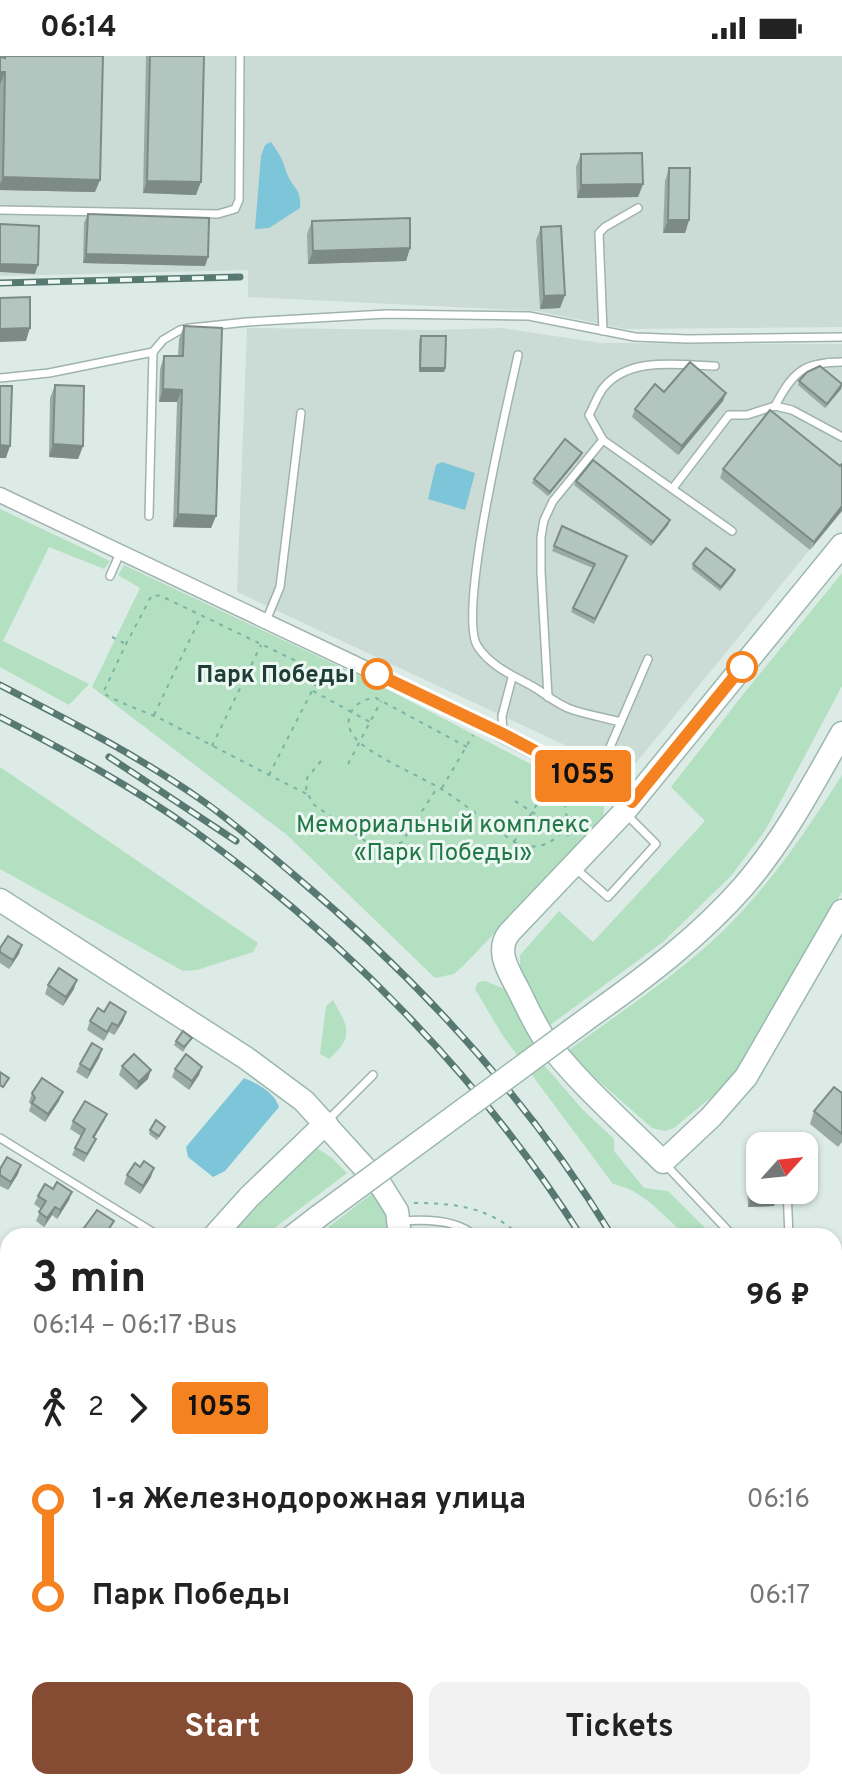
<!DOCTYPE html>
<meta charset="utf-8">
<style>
body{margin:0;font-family:Overpass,sans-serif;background:#f2f2f2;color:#222;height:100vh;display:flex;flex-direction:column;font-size:30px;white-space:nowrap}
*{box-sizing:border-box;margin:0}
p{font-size:26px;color:#767676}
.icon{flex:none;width:44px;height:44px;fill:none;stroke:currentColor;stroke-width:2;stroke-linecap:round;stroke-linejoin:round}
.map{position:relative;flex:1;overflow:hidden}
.drawer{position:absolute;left:0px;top:1172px;width:842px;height:562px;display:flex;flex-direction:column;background:#fff;border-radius:24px 24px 0 0;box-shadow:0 2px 6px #0004}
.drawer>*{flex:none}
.badge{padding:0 16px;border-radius:6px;font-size:28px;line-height:52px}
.needle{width:52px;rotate:63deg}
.controls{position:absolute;left:746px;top:1076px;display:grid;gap:16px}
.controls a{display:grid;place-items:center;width:72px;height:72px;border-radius:16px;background:#fff;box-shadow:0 2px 6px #0004;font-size:40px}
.map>.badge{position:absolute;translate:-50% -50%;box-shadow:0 0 0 4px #fff}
.legs{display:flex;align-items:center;gap:12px;height:88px;padding:0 32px;font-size:26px}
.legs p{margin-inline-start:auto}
.summary{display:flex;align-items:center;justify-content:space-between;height:136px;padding:0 32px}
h1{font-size:44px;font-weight:700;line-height:60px}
.cta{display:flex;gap:16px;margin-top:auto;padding:16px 32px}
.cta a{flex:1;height:92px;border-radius:16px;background:#854c33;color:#fff;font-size:32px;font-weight:700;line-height:92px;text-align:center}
.cta a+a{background:#f2f2f2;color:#222}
ul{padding:0 32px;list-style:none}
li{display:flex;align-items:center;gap:28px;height:96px;font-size:30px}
li i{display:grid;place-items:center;width:12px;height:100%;margin:0 10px;background:currentColor}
li i::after{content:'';width:20px;height:20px;margin:-10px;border:6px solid;border-radius:50%;background:#fff}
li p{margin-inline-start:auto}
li:first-child i{background:linear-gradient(#0000 50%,currentColor 0)}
li:last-child i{background:linear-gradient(currentColor 50%,#0000 0)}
.status{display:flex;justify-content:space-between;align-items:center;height:56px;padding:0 40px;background:#fff;direction:ltr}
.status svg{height:22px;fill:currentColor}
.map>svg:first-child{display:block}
</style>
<div class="status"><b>06:14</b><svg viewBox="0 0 49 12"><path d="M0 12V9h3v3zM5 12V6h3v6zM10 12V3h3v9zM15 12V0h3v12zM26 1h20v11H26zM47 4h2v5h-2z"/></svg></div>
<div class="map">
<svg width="842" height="1733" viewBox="0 0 842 1733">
<rect width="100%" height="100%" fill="#ddebe6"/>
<!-- built -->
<g fill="#cbdbd5">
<polygon points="0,0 842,0 842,271 625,273 537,255 248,241 248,214 0,220"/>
<polygon points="247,272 435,274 501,272 601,287 842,288 842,454 627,718 237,536"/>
</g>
<!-- green -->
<g fill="#b3e0c1">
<polygon points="0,453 110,505 104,513 49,491 3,585 89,628 69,649 0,611"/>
<polygon points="124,509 381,630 598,743 604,750 603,765 463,910 454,918 435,922 287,779 92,631 140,532 118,519"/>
<polygon points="842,517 842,630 766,773 731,820 663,886 538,978 536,950 520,910 520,899 559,855 593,886 705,765 671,731 745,636"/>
<polygon points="0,711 258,887 253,896 197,914 183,915 0,813"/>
<path d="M842,719V836L744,1008L727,1028L674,1072L665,1075L652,1072L566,996C619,957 675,921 724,874C770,829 807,774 842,719Z"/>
<path d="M485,925L507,934L545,1010L582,1053L614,1083V1095L644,1132L668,1135L713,1180H686C665,1161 642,1133 613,1128L503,980L475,933L478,926Z"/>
<path d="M333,944C348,971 355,980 329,1003L320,998L326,950Z"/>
<polygon points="314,1090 332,1102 347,1117 264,1180 230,1180"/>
<polygon points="378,1133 396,1180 317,1180"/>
<polygon points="834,1371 842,1387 842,1448 834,1428"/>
<polygon points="55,1726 807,1726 810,1733 54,1733"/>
</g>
<!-- water -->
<g fill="#7dc5d8">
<path d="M271,86C279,98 282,101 286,115C291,131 302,132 300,152L269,172L255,173L261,100L265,89Z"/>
<polygon points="442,406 475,417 465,454 428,443 436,409"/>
<path d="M244,1022C257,1027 275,1037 279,1051L225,1115L213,1121L188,1101L186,1091Z"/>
</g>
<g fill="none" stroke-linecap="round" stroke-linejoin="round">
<!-- lane casing -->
<g stroke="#a0b3ae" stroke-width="10">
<g id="lane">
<polyline points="0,154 218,158 235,153 239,144 240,0"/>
<polyline points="603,275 599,177 605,171 638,152"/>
<path d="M518,299C508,346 456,560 478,591C492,612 517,621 537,633C549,641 560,650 573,654C589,659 605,662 621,666"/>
<path d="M715,310C680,309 630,300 604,331C598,338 594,350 589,359L603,384L732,475"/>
<polyline points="0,322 49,317 153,296"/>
<path d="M775,350C793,316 803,306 842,306"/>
<polyline points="673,432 729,359 747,359 775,350 792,354 842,381"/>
<polyline points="149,460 153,296 163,284 180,274 190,272 247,266 386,258 529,260 635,281 688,283 842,281"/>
<polyline points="110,520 120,497"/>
<polyline points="266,565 280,531 301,357"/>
<polyline points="548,641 541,516 541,481 544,464 553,445 603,384"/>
<polyline points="503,678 502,660 512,622"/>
<polyline points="595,726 648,603"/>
<polyline points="575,812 608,841 656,788 625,757"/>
<polyline points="327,1065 373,1019"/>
<polyline points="0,1082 159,1180"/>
<polyline points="665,1108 733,1180"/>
<polyline points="787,1134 789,1180"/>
<path d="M401,1165C425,1163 457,1163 475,1180"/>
<polyline points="0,1300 8,1305"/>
<polyline points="834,1335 842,1350"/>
<polyline points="0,1613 8,1615"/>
<polyline points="0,1639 8,1641"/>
</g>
</g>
<!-- street casing -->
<g stroke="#a0b3ae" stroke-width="17">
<g id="street">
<polyline points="0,439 480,667 632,746"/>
<polyline points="471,1726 476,1733"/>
<polyline points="330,1733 340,1726"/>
<polyline points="577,1733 587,1726"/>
</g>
</g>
<!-- secondary casing -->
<g stroke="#9bb8af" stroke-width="25">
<g id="secondary">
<path d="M842,489L624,756L509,877C495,895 509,916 518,933C526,949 534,967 544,982C578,1027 623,1066 663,1106L711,1061L746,1021L842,855"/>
<polyline points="0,844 246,1002 304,1045 382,1131 397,1155 400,1180"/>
<path d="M595,957C647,920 700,880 743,831C783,785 812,730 842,677"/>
<polyline points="214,1180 249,1141 326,1067"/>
<polyline points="293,1180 319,1160"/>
<polyline points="27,1733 28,1726"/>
</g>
</g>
<!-- path -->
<g stroke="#7ab3a4" stroke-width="2" stroke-dasharray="4 6" stroke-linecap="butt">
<polyline points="112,581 124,587"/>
<polyline points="313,635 370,666"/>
<polyline points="154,659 201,560"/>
<polyline points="212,690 261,589"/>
<path d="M467,691L376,642C352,643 339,666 357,684C375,701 415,718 438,731C466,748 491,771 519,789C561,799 584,756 550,727"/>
<polyline points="321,705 307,722 306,734 313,748 371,789 383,792 393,791 402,786 437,732"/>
<polyline points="348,708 381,645"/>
<path d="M269,719L317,625V615L161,540L152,539L126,588L103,637C121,648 142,654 161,663C210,688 258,714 307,738"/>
<polyline points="442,732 473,679"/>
<polyline points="515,745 574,783"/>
<polyline points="514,786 554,720"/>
<path d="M414,1147C454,1147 490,1151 520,1180"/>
<polyline points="842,1503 839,1520 842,1527"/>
<polyline points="811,1726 814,1733"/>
</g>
<!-- lane -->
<use href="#lane" stroke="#fff" stroke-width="7"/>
<!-- street -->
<use href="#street" stroke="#fff" stroke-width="14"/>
<!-- secondary -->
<use href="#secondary" stroke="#fff" stroke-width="22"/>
<!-- rail casing -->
<g stroke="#577971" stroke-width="7">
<g id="rail">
<polyline points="0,227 240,221"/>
<path d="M0,629C68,664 137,699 200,743C232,765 263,793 294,819C417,922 528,1042 612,1180"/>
<path d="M0,661C66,695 133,731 193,774C345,883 481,1022 581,1180"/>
<polyline points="109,701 236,785"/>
<polyline points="834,1640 842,1658"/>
<polyline points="834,1667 842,1685"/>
<polyline points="834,1716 842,1733"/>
</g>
</g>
<!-- rail -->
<use href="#rail" stroke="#eef8f3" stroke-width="4" stroke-dasharray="12" stroke-linecap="butt"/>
<!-- secondary-bridge casing -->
<g stroke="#9bb8af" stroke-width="25" stroke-linecap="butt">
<polyline id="secondary-bridge" points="319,1160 595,957"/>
</g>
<!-- secondary-bridge -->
<use href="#secondary-bridge" stroke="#fff" stroke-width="22"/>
</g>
<!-- wall -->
<g fill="#99aaa4">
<polygon points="1,0 103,0 95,136 0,134 0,1"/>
<polygon points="146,0 204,0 196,139 143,137"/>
<polygon points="581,98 643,128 638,141 577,142 576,111"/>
<polygon points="669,112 689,164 685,177 663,177 665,125"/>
<polygon points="88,158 208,201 205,210 83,207 84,167"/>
<polygon points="312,165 410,192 406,205 308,208 307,178"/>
<polygon points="541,171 565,239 560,252 540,253 536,184"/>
<polygon points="184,270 216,460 211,472 173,471 177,346 159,346 160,313 164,300 178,300 179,283"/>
<polygon points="421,280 445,312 444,316 419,316 419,285"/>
<polygon points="799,325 841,333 825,352 798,329"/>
<polygon points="55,329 83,390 78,403 49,401 50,342"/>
<polygon points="664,336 723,345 678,399 632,361 635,353"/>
<polygon points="582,397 580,401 548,440 532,427 534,423"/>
<polygon points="842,408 810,494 720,422 723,413 840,410"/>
<polygon points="576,425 668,469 651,490 574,429"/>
<polygon points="562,470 627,500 594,568 571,556 593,512 552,495"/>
<polygon points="693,508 735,514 733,519 720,535 692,513"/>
<polygon points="22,889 19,898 9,913 0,907 0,892"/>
<polygon points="48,929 74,933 63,950 45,938"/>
<polygon points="104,956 126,956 123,965 114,979 109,976 104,985 87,974 90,965"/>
<polygon points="192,982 183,996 174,989 176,985"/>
<polygon points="102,993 99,1002 87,1023 76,1016 80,1008"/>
<polygon points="122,1010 148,1023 136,1034 119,1019"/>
<polygon points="202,1011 199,1019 189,1034 172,1021 175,1013"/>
<polygon points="32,1037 59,1045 45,1066 29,1055 31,1049 29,1046"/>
<polygon points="842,1037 842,1086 838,1091 810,1068 814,1055"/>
<polygon points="107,1058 104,1065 94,1082 93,1090 84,1106 72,1099 81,1080 70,1073 73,1065"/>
<polygon points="165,1071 157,1084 149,1078 150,1074"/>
<polygon points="751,1092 778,1137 774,1150 748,1151 746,1105"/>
<polygon points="0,1113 18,1118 8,1134 0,1130"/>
<polygon points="127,1119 151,1121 140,1138 124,1128"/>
<polygon points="53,1133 72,1136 69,1144 57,1163 52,1159 44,1171 36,1165 41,1153 34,1148 38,1140"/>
<polygon points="84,1172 111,1174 106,1180 81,1180"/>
<polygon points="8,1322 8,1347 5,1351 0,1348 0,1333"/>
<polygon points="0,1666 7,1678 4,1687 0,1686"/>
<polygon points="366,1726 388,1726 391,1733 366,1733 364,1730"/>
<polygon points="697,1726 721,1726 725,1733 702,1733"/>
</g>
<!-- shaded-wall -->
<g fill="#7d8b86">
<polygon points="0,16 5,16 0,29"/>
<polygon points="3,121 100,124 95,136 0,134 0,128"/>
<polygon points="147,125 201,126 196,139 143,137"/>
<polygon points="643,128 638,141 577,142 581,129"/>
<polygon points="668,164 689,164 685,177 663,177"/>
<polygon points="410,192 406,205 308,208 313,195"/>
<polygon points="86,198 208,201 205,210 83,207"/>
<polygon points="0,208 38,209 35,218 0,216"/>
<polygon points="565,239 560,252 540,253 544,240"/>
<polygon points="30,272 26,285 0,286 0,273"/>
<polygon points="420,312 445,312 444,316 419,316"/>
<polygon points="842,329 841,333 825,352 827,348"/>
<polygon points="163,333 182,334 177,346 159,346"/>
<polygon points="726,337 723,345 678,399 682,390"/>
<polygon points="53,388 83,390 78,403 49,401"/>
<polygon points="0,389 10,390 6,402 0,402"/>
<polygon points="582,397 580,401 548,440 550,436"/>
<polygon points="842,450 842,455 810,494 814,486"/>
<polygon points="178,458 216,460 211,472 173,471"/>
<polygon points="670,464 668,469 651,490 653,486"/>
<polygon points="22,889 19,898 9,913 13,904"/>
<polygon points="77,924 74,933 63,950 66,941"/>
<polygon points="126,956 123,965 114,979 118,970"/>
<polygon points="102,993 99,1002 87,1023 90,1014"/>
<polygon points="202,1011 199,1019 189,1034 192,1025"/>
<polygon points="151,1014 148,1023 136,1034 139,1026"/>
<polygon points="63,1036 59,1045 45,1066 48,1058"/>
<polygon points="107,1058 104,1065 90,1089 93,1081"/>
<polygon points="21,1109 18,1118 8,1134 11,1126"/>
<polygon points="154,1112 151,1121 140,1138 143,1130"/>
<polygon points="72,1136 69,1144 57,1163 60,1154"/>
<polygon points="778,1137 774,1150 748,1151 752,1138"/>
<polygon points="55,1151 52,1159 44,1171 47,1162"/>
</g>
<!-- building -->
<g fill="#b2c6bf" stroke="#7d8b86" stroke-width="2">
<polygon points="5,0 103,0 100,124 3,121 5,16 0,16 0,1 5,2"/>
<polygon points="150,0 204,0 201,126 147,125"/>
<polygon points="642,97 643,128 581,129 581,98"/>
<polygon points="669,112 690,112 689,164 668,164"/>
<polygon points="88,158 209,162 208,201 86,198"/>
<polygon points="410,162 410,192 313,195 312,165"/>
<polygon points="0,168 39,170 38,209 0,208"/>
<polygon points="561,170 565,239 544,240 541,171"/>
<polygon points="30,241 30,272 0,273 0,242"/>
<polygon points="184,270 222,272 216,460 178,458 182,334 163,333 164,300 183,300"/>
<polygon points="421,280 446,280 445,312 420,312"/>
<polygon points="690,306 726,337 682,390 635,353 655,328 664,336"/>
<polygon points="820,310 842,328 827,348 799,325 807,316"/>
<polygon points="55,329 84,330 83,390 53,388"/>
<polygon points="0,330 12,330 10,390 0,389"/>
<polygon points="770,354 840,410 842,408 842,450 814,486 723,413"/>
<polygon points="565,383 582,397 550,436 534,423"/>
<polygon points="593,404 670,464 653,486 576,425"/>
<polygon points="562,470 627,500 595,563 573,552 595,508 554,490"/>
<polygon points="706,492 735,514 721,531 693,508"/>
<polygon points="8,880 22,889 13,904 0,896 0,892"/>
<polygon points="59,912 77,924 66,941 48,929"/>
<polygon points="110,946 126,956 118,970 112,967 107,976 90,965 98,952 104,956"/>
<polygon points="183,975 192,982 184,991 176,985"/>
<polygon points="92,987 102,993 90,1014 80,1008"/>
<polygon points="134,998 151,1014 139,1026 122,1010"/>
<polygon points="186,998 202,1011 192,1025 175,1013"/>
<polygon points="0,1016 9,1022 3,1031 0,1029"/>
<polygon points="42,1022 63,1036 48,1058 32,1047 35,1042 32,1037"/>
<polygon points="834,1031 842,1037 842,1078 814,1055"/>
<polygon points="85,1045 107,1058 93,1081 96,1083 87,1098 75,1092 85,1073 73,1065"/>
<polygon points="156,1064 165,1071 159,1080 150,1074"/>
<polygon points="751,1092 760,1092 760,1134 778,1134 778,1137 752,1138"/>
<polygon points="7,1101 21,1109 11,1126 0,1119 0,1113"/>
<polygon points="144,1105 154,1112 143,1130 127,1119 135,1107 140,1111"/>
<polygon points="57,1126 72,1136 60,1154 55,1151 47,1162 39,1156 46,1145 38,1140 45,1128 53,1133"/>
<polygon points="97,1154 114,1165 104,1180 95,1180 84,1172"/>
<polygon points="7,1321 8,1322 8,1342 0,1338 0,1333"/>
<polygon points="0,1666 8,1667 7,1678 0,1677 0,1678"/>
<polygon points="371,1726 388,1726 391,1731 388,1733 376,1733"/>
<polygon points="519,1726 526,1726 531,1733 513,1733 512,1731"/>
<polygon points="707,1726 721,1726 725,1733 710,1733"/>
<polygon points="267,1728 270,1733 259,1733"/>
</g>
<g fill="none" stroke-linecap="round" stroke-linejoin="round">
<!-- line-1 casing -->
<g stroke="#fff" stroke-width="18">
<polyline id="line-1" points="377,618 503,678 632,746 742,611"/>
</g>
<!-- line-1 -->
<use href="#line-1" stroke="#f58220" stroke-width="12"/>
</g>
<!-- markers -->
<g fill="#fff" stroke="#f58220" stroke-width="4">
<circle cx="742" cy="611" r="14"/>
<circle cx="377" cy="618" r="14"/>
</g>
<g text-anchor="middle" stroke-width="6" stroke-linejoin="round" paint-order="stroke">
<!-- stop labels -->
<g font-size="24" font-weight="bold" fill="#1d3d36" stroke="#eef8f3" text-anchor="end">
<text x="355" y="626">Парк Победы</text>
</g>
<!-- park labels -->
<g font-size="24" fill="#237848" stroke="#eef8f3">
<text x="443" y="776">Мемориальный комплекс<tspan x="443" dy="28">«Парк Победы»</tspan></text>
</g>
</g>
</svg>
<div class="controls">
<a><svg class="needle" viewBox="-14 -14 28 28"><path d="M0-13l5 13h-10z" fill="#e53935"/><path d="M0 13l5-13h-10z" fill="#767676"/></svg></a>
</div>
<b class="badge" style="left:583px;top:720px;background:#f58220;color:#111">1055</b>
<section class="drawer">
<div class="summary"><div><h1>3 min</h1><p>06:14 – 06:17 · Bus</p></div><b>96 ₽</b></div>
<div class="legs"><svg class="icon" aria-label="walk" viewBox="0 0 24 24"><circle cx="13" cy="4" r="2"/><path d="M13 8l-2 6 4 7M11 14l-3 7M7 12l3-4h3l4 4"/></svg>2<svg class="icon" aria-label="forward" viewBox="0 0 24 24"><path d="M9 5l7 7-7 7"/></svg><b class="badge" style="background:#f58220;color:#111">1055</b></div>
<ul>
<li><i style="color:#f58220"></i><b>1-я Железнодорожная улица</b><p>06:16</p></li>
<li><i style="color:#f58220"></i><b>Парк Победы</b><p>06:17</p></li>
</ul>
<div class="cta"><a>Start</a><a>Tickets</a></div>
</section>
</div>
